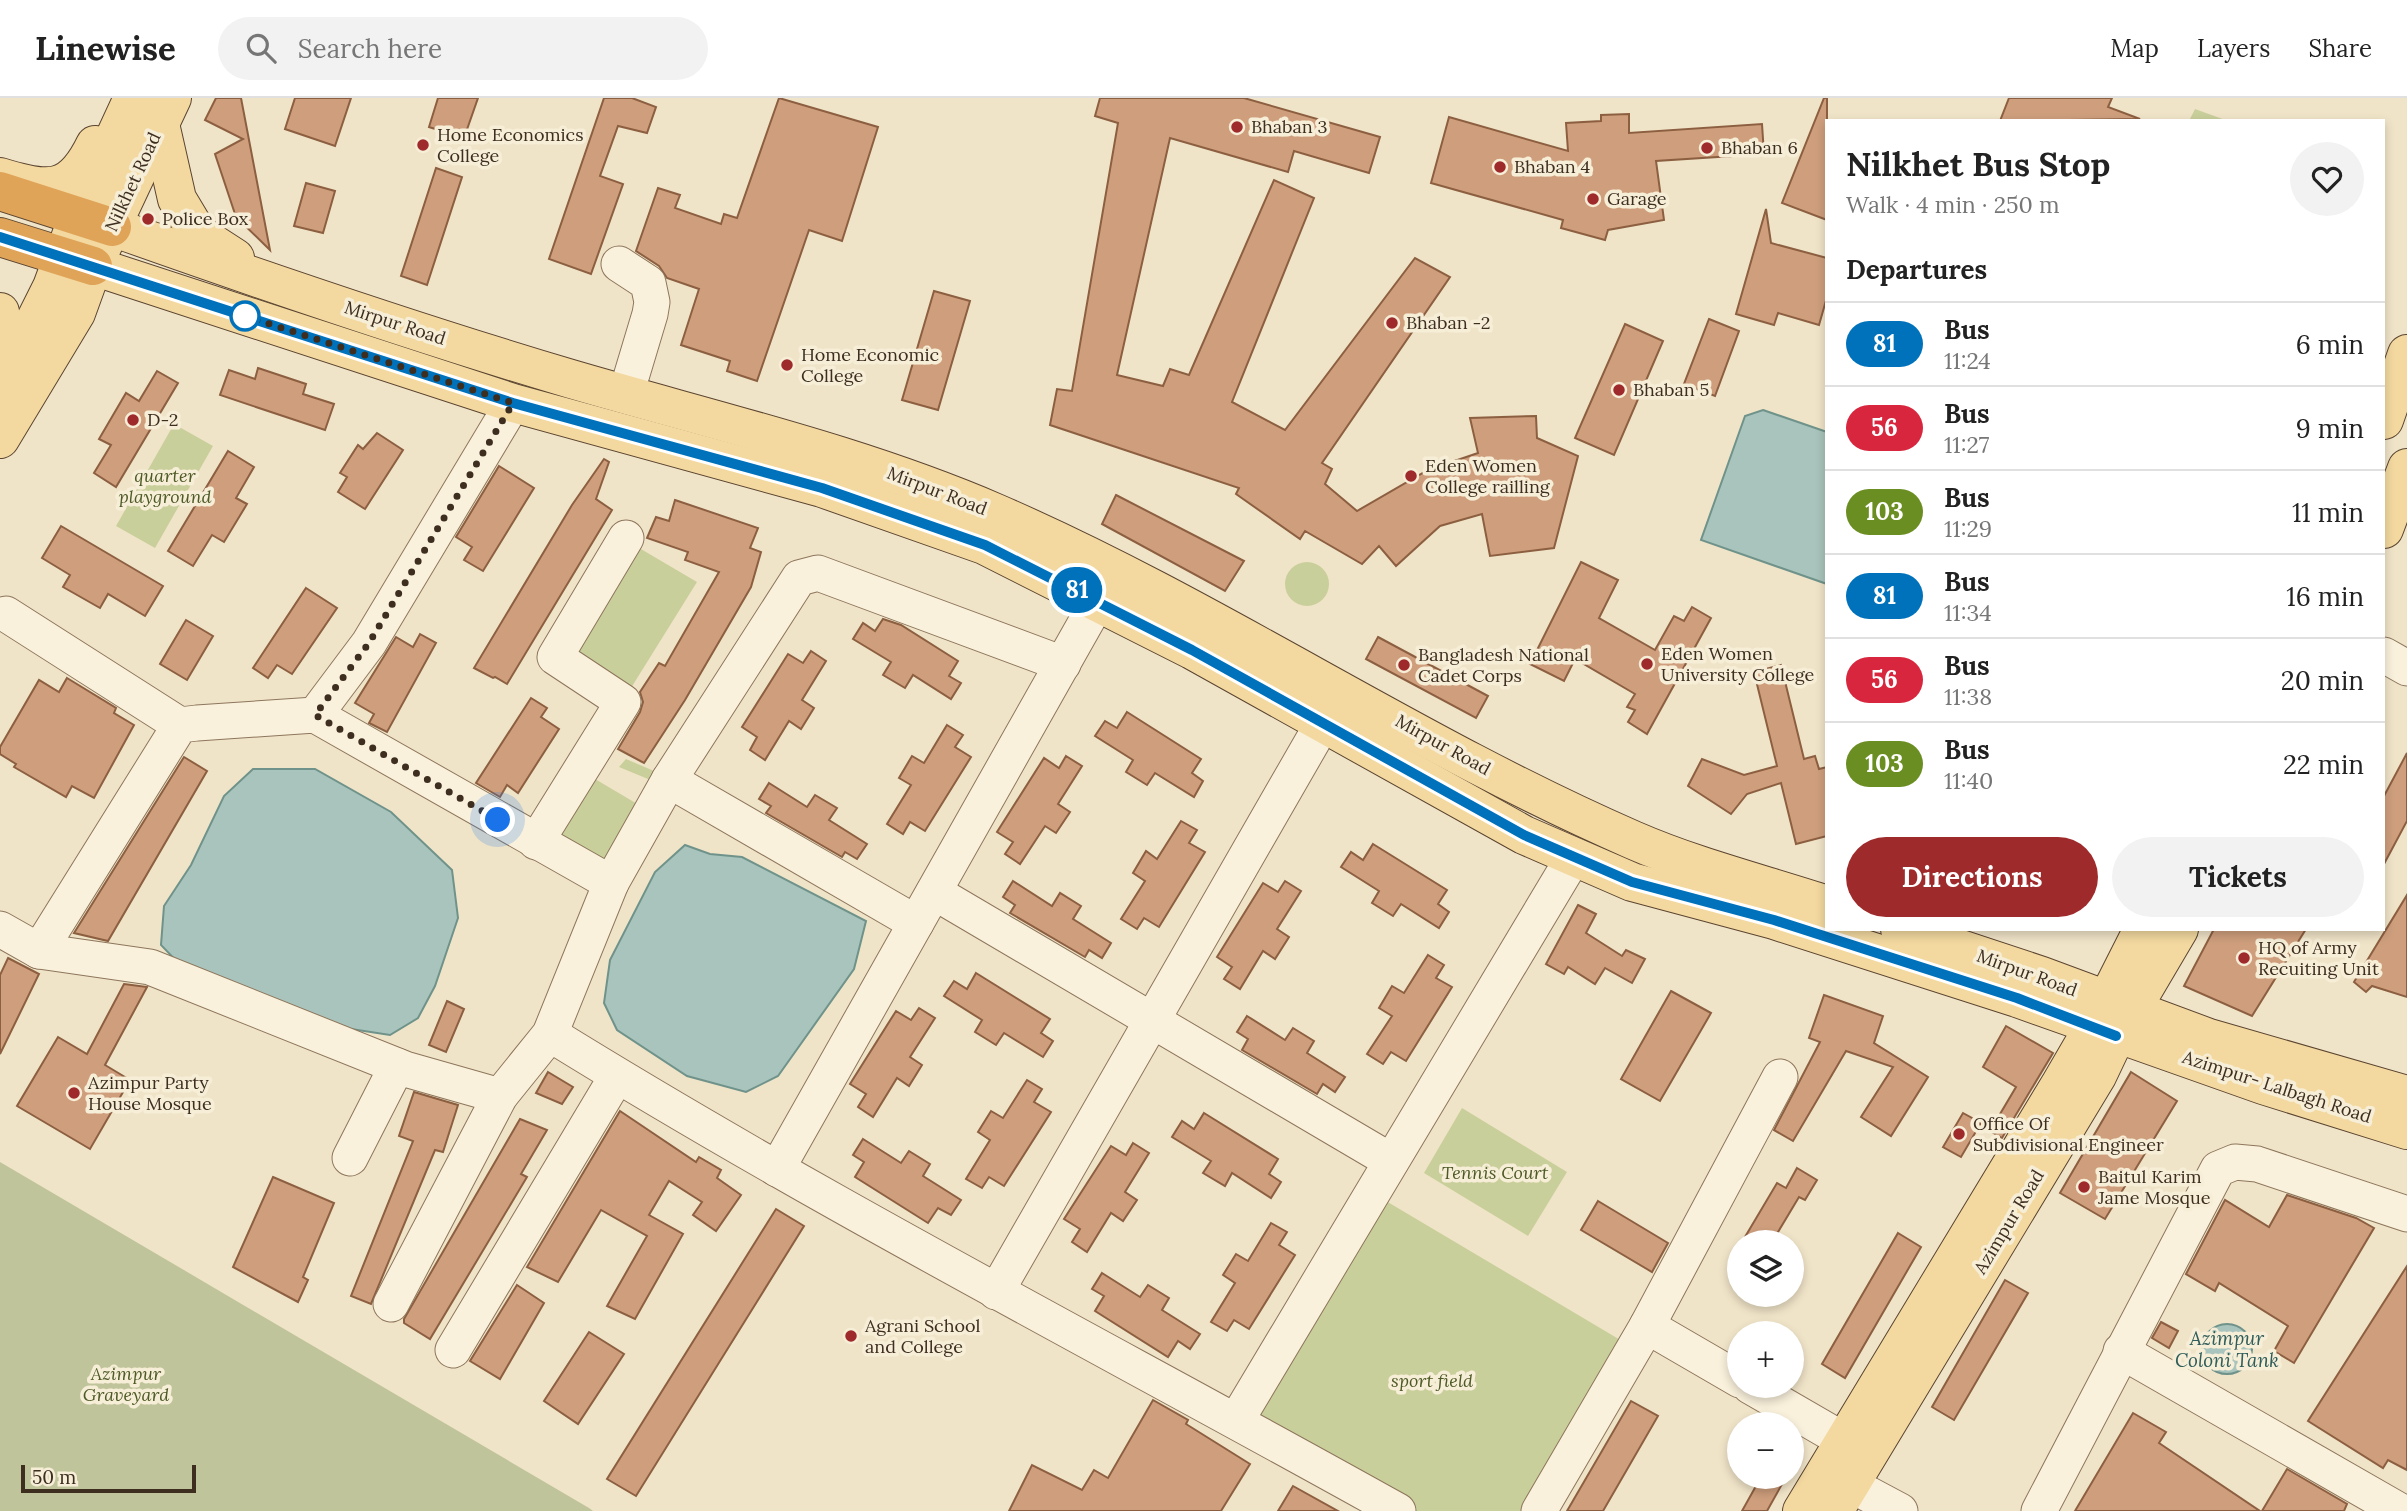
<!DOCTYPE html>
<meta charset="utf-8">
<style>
body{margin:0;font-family:Lora,serif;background:#f2f2f2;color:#222;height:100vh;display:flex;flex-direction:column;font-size:26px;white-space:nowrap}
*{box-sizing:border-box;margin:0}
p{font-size:23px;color:#767676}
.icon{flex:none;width:38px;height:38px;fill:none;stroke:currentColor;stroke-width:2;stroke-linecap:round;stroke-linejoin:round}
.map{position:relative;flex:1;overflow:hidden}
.sheet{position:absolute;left:1825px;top:21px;width:560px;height:812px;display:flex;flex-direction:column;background:#fff;border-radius:0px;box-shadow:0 4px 10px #0003}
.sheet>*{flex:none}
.badge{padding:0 14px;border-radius:23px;font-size:24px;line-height:46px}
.buttons{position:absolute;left:1727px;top:1132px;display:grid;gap:14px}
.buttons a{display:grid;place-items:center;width:77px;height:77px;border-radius:50%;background:#fff;box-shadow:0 4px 10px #0003;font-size:35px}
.scale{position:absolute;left:21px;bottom:18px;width:175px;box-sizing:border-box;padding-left:7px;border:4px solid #3d2e20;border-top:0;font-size:19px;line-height:24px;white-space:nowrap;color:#3d2e20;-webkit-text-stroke:5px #f7eed8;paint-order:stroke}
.you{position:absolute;width:35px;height:35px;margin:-18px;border:5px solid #fff;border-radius:50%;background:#1a73e8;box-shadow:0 0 0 10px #1a73e833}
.map>.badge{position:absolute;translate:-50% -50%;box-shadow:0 0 0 4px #fff}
h2{padding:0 21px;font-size:26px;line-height:63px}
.round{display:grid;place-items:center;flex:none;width:74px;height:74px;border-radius:37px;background:#f2f2f2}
.overview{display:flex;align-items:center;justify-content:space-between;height:119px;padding:0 21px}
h1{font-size:33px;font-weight:700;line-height:52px}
.cta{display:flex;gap:14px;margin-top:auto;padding:14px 21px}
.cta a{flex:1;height:80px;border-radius:42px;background:#9e2a2b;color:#fff;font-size:28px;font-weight:700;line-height:80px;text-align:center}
.cta a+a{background:#f2f2f2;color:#222}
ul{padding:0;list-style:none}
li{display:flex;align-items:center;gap:21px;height:84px;padding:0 21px;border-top:2px solid #e0e0e0}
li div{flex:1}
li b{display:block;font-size:26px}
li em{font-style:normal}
li .badge{min-width:77px;font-weight:700;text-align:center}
header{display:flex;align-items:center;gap:42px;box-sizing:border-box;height:98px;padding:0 35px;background:#fff;border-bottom:2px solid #e0e0e0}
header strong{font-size:33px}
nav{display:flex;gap:38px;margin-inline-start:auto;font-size:24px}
.search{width:490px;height:63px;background:#f2f2f2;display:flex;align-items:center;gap:18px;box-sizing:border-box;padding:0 24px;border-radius:38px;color:#767676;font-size:26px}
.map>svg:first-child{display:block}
</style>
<header>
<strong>Linewise</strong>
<div class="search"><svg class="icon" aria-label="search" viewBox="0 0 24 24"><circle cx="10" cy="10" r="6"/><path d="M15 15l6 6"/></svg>Search here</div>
<nav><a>Map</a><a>Layers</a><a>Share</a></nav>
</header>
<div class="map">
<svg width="2407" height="1413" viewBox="0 0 2407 1413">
<rect width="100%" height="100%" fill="#f0e4c8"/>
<!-- green -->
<g fill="#c9cf9b">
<polygon points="2195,11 2228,23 2189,23"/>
<polygon points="174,326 213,348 155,450 116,428"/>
<polygon points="629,444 697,484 626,598 562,556"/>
<circle cx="1307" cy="486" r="22"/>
<polygon points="626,661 661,676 660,686 619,669"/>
<polygon points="590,678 639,707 608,767 553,739"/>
<polygon points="1462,1010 1567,1074 1528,1138 1424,1075"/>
<polygon points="1386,1103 1622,1243 1521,1413 1361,1413 1244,1344"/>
</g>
<!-- cemetery -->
<polygon fill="#bfc49a" points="0,1064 589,1410 593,1413 0,1413"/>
<!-- water -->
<g fill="#a9c4bc" stroke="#6f938a" stroke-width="2">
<polygon points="1763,312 1827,334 1827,486 1701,442 1745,318"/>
<polygon points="253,671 315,671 391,714 452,772 458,820 435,888 418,920 390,937 338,929 183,870 161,847 164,808 191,767 224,698"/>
<polygon points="685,747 710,756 742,759 866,823 854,871 778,978 746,994 687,978 617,932 604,905 610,862 655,774"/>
<circle cx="2227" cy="1251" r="25"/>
</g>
<!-- building -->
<g fill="#cf9f7d" stroke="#8d5f41" stroke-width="2">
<polygon points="216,0 241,0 270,152 236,119 215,56 243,41 205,22"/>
<polygon points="295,0 351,0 335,48 285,31"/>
<polygon points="438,0 478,0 464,40 429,29"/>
<polygon points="604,0 632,0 656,9 647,35 618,28 600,78 623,86 591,176 549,161"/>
<polygon points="779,0 878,29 842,143 809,132 757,283 727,273 730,263 681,247 699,191 667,180 659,168 636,153 658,90 680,97 675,110 721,126 724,116 737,120"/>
<polygon points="1100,0 1244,0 1380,39 1369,75 1294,53 1288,74 1170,40 1117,277 1163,288 1170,271 1189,277 1274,82 1314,100 1232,304 1285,332 1415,160 1450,179 1322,365 1332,371 1325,386 1357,413 1428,372 1478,355 1470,320 1536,318 1537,340 1578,358 1554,450 1490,458 1482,416 1440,428 1396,468 1379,448 1362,466 1305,433 1300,441 1236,396 1239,390 1050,327 1057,291 1072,293 1118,25 1095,18"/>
<polygon points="1824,0 1827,0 1827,122 1782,105"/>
<polygon points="2009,0 2112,0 2108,9 2140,21 2000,23"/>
<polygon points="1629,16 1629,35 1762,26 1764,56 1656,63 1664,122 1608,132 1605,142 1561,130 1563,122 1431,85 1449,19 1568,53 1566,25 1601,23 1601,17"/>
<polygon points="436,70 462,79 427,187 401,178"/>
<polygon points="306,85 335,93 323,135 294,128"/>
<polygon points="1766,111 1771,145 1827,160 1827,199 1819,227 1778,215 1774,227 1736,216"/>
<polygon points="934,193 970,203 938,312 902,302"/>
<polygon points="1709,221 1739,233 1715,298 1684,286"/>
<polygon points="1625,226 1663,243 1614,357 1575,340"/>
<polygon points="258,270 306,286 303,296 334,306 325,332 220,297 229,272 255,281"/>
<polygon points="157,273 178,285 116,389 94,375 111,347 99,341 126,295 139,303"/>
<polygon points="377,335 403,352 365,411 338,394 347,379 340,375 358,347 363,351"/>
<polygon points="228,353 254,369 236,400 247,406 224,444 212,437 193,468 168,453"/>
<polygon points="604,361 609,364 596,401 612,412 507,586 495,579 493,580 474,570 572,407"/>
<polygon points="499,368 534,390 483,473 464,462 472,449 456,439"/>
<polygon points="1116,397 1244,463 1225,493 1102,426"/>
<polygon points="675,402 758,430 750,450 761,454 751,489 685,602 644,665 618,651 640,614 643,604 640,594 659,565 665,568 719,474 685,462 688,454 647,440 656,419 669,423"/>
<polygon points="61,428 163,488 145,518 108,496 100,510 63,489 70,477 42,460"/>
<polygon points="1581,464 1618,482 1599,520 1655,552 1674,518 1684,523 1692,509 1711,520 1647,636 1628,624 1635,612 1627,609 1635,596 1575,561 1564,583 1530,566"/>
<polygon points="306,490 337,510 292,576 277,567 268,580 253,570"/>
<polygon points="883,521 901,527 958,563 949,578 961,585 951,601 913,577 905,590 883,577 891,564 853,541 863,525 875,533"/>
<polygon points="186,522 213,538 187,582 160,566"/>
<polygon points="420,536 436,545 387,634 369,625 374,616 355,605 396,539 413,549"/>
<polygon points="1378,539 1488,598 1476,620 1366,561"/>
<polygon points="811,553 826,563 802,602 814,610 801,631 789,623 765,662 750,652 757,639 742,629 788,556 803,565"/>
<polygon points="1781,567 1804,661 1815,658 1819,671 1827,669 1827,738 1796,746 1781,685 1747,696 1731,716 1688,688 1702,661 1744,677 1777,668 1754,574"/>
<polygon points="67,580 116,610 114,615 134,627 94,700 72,688 66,699 14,669 16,666 0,656 0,649 39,582 59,594"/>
<polygon points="531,600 547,610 541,619 559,631 518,695 507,687 500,699 476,685"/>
<polygon points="1127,614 1201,661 1192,675 1203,683 1194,699 1155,675 1147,687 1126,674 1133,662 1095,638 1105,623 1117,630"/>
<polygon points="947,627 963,637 955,649 971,659 925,733 910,724 903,736 887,726 911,687 899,680 912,658 924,665"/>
<polygon points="2407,655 2407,723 2384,766 2384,698"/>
<polygon points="1066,658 1082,668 1058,706 1070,714 1056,735 1045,728 1020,766 1005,756 1013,744 997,734 1044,660 1059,670"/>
<polygon points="184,659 207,673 108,843 74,835"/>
<polygon points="769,685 807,709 815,697 837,710 829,722 867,746 857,761 845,754 842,759 766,715 771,708 759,701"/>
<polygon points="1181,723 1197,732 1189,745 1205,754 1159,829 1144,820 1137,831 1121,821 1145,783 1133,775 1146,753 1157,761"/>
<polygon points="1373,746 1447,792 1438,806 1449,814 1439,830 1401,806 1393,818 1372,805 1379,793 1341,769 1351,754 1363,762"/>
<polygon points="1013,783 1052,808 1060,795 1081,808 1073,821 1111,845 1102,860 1089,852 1085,859 1010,815 1015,807 1003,799"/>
<polygon points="1285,783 1301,793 1277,831 1289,839 1275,861 1263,853 1240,891 1224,881 1232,869 1217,859 1263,785 1278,794"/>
<polygon points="2407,797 2407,899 2372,888 2366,894 2354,884"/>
<polygon points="1578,807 1596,816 1586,835 1622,858 1626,852 1645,861 1632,885 1605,870 1595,886 1568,869 1564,876 1546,866"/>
<polygon points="2214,831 2306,831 2252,918 2184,888"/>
<polygon points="1428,857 1444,867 1436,880 1452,889 1406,963 1391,954 1383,966 1367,956 1392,918 1379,910 1392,888 1404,895"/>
<polygon points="8,860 39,876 0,956 0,877"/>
<polygon points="976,875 1050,921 1041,935 1053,943 1043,959 1004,935 996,947 975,934 982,922 944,898 954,883 967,891"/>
<polygon points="124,886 147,889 105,967 130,982 90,1051 17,1008 58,939 87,956"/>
<polygon points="1671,893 1711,915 1660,1003 1621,981"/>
<polygon points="1824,897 1883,918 1874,945 1928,979 1891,1038 1861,1019 1893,969 1846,953 1793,1043 1774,1032 1820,944 1809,940"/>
<polygon points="447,903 464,911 446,954 429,947"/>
<polygon points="919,910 935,920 910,959 922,967 909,988 897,980 873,1019 858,1009 866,996 850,986 896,913 911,922"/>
<polygon points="1247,918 1285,942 1293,930 1314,943 1307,955 1345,979 1335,994 1323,986 1317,996 1242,952 1248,941 1237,934"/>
<polygon points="2006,928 2053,955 2002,1040 1990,1033 2016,989 1983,969"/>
<polygon points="548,974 573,989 562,1006 536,995"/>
<polygon points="2131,974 2177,1003 2105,1121 2060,1095"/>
<polygon points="1027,982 1042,991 1034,1004 1051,1014 1004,1088 989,1079 982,1090 966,1081 990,1042 978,1034 991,1013 1003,1020"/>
<polygon points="414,994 458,1007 443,1054 435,1052 371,1206 351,1198 413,1043 399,1038"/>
<polygon points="620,1013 696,1064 699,1059 721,1072 717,1080 741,1097 716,1133 693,1117 702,1104 669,1083 649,1117 683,1136 635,1221 607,1208 647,1138 601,1112 558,1184 527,1169"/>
<polygon points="1204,1015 1278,1061 1269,1076 1281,1084 1271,1100 1232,1075 1225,1088 1203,1075 1211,1063 1172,1039 1182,1023 1194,1031"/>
<polygon points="1963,1015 1981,1025 1961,1059 1943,1049"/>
<polygon points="520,1021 547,1032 521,1076 527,1079 430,1241 404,1225 404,1221"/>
<polygon points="863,1041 901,1065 909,1053 930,1066 923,1078 961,1102 951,1117 938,1110 928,1125 855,1079 864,1064 853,1057"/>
<polygon points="1133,1045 1149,1055 1125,1094 1137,1102 1123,1123 1111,1115 1087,1154 1072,1144 1080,1131 1064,1121 1111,1048 1126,1057"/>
<polygon points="1797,1070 1817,1082 1805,1102 1799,1099 1772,1144 1742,1144 1777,1085 1786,1090"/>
<polygon points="273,1079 334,1105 303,1179 308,1182 298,1204 233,1169"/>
<polygon points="2287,1097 2356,1120 2374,1130 2294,1265 2274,1253 2288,1228 2219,1185 2215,1193 2186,1176 2225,1102 2269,1129"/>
<polygon points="1598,1103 1668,1145 1652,1174 1581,1132"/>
<polygon points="776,1111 804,1128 636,1398 607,1381"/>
<polygon points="1271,1125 1287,1134 1279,1147 1295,1157 1249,1231 1234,1222 1227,1233 1211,1224 1235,1185 1223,1177 1236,1156 1248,1163"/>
<polygon points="1898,1135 1921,1149 1845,1280 1822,1266"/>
<polygon points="2407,1168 2407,1372 2388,1362 2383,1370 2308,1323"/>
<polygon points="1102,1175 1140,1199 1148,1187 1169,1200 1162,1212 1200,1236 1190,1251 1178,1243 1168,1259 1095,1213 1104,1198 1092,1191"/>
<polygon points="2005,1182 2028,1195 1954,1322 1932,1309"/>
<polygon points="517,1187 544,1205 500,1281 470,1263"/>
<polygon points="2161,1224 2178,1233 2169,1250 2152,1240"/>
<polygon points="589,1234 624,1256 578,1326 544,1303"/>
<polygon points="1153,1302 1188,1322 1186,1326 1250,1366 1221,1413 1009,1413 1032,1367 1082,1392 1094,1372 1108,1380"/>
<polygon points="1631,1303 1658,1318 1603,1413 1567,1413"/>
<polygon points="2133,1315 2166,1334 2159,1345 2260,1413 2075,1413"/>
<polygon points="2287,1371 2347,1406 2344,1413 2262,1413"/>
<polygon points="1761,1379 1786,1379 1767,1413 1742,1413"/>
<polygon points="1293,1388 1338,1413 1278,1413"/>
</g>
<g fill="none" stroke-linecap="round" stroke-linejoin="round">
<!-- minor casing -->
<g stroke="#8d765c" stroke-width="37">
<g id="minor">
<polyline points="619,166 648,185 652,204 650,216 626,296"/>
<polyline points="6,516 180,627"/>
<polyline points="2384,557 2407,570"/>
<polyline points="315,617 369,545 513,305"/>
<polyline points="669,682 916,825"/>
<polyline points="536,744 623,604 555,559 626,440"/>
<polyline points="934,794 1391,1063"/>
<polyline points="0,831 39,853 150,869 405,971 500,998"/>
<polyline points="39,853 180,627 197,625 315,617 611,785"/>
<path d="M550,936C826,1107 1115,1255 1398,1413"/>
<polyline points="350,1060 397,968"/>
<polyline points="777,1071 1098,503"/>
<polyline points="996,1194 1323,625"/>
<polyline points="391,1206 500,998 550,936 611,785 669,682 799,480 818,475 1063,566"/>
<polyline points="1647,1228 1740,1282"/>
<polyline points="453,1252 617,978"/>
<polyline points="2121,1253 2400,1413"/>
<polyline points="1750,1288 1845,1343"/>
<polyline points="1236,1323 1573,760"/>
<polyline points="1825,1373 1900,1413"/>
<polyline points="1539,1413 1647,1228 1780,979"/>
<polyline points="2039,1413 2218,1071 2235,1064 2257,1066 2407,1116"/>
</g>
</g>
<!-- major casing -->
<g stroke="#5b4430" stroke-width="40">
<g id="major">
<polyline points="160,26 177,101 198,136 235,160"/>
<path d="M0,79C49,94 71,96 95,47"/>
<path d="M112,129C264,183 416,235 571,281C714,323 859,356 996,415C1215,510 1414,647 1633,742C1695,769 1763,786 1827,807"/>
<polyline points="93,168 513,305 822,390 984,447 1192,552 1524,737 1632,784 1774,822 2017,900 2263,987 2407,1032"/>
<polyline points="0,214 10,277"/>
<polyline points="0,293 52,189 78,119 133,0"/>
<polyline points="2384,322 2407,256"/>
<polyline points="0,341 76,215 93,168 172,0"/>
<polyline points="2384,431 2407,370"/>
<polyline points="1900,831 2042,878 2209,940 2407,997"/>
<polyline points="1802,1413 2061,985 2093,930 2143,831"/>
<polyline points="1834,1413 2097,978 2116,938 2179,831"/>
</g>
</g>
<!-- highway casing -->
<g stroke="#5b4430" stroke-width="40">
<g id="highway">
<polyline points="0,93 112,129"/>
<polyline points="0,139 93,168"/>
</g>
</g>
<!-- minor -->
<use href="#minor" stroke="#faf1dc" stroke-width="35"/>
<!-- major -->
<use href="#major" stroke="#f3d9a0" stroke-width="38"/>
<!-- highway -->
<use href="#highway" stroke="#e0a458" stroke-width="38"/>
</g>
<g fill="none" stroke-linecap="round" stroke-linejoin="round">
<!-- line casing -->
<g stroke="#fff" stroke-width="16">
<polyline id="line" points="0,139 513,305 822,390 985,447 1192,552 1524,737 1632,784 1774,822 2017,900 2116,938"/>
</g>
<!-- line -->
<use href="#line" stroke="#0072bc" stroke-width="10"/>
<!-- walk -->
<polyline stroke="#3d2e20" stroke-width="7" stroke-dasharray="0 12.6" points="245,218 513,305 369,545 315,617 498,722"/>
</g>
<!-- markers -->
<g fill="#9e2a2b" stroke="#f7eed8" stroke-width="2.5">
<circle cx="1237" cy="29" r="7"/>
<circle cx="423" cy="47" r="7"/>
<circle cx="1707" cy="50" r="7"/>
<circle cx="1500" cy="69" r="7"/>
<circle cx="1593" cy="101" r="7"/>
<circle cx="148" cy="121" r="7"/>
<circle cx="1392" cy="225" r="7"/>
<circle cx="787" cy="267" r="7"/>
<circle cx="1619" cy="292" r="7"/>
<circle cx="133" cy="322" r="7"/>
<circle cx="1411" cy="378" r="7"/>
<circle cx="1647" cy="566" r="7"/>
<circle cx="1404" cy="567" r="7"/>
<circle cx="2244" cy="860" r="7"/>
<circle cx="74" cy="995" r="7"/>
<circle cx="1959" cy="1036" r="7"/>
<circle cx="2084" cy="1089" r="7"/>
<circle cx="851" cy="1238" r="7"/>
</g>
<circle fill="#fff" stroke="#0072bc" stroke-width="3.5" cx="245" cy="218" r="14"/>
<g text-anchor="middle" stroke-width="7" stroke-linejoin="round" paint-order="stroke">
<!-- poi labels -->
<g font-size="18" fill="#3d2e20" stroke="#f7eed8" text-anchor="start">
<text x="1251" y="35">Bhaban 3</text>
<text x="437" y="43">Home Economics<tspan x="437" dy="21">College</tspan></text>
<text x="1721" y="56">Bhaban 6</text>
<text x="1514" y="75">Bhaban 4</text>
<text x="1607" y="107">Garage</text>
<text x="162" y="127">Police Box</text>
<text x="1406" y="231">Bhaban -2</text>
<text x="801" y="263">Home Economic<tspan x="801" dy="21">College</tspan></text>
<text x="1633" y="298">Bhaban 5</text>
<text x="147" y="328">D-2</text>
<text x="1425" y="374">Eden Women<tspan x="1425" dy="21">College railling</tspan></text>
<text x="1661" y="562">Eden Women<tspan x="1661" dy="21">University College</tspan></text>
<text x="1418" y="563">Bangladesh National<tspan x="1418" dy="21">Cadet Corps</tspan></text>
<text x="2258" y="856">HQ of Army<tspan x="2258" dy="21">Recuiting Unit</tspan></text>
<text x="88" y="991">Azimpur Party<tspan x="88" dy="21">House Mosque</tspan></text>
<text x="1973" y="1032">Office Of<tspan x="1973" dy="21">Subdivisional Engineer</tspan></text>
<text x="2098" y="1085">Baitul Karim<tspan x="2098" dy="21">Jame Mosque</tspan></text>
<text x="865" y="1234">Agrani School<tspan x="865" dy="21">and College</tspan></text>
</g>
<!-- street labels -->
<g font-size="18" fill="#3d2e20" stroke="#f7eed8">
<text transform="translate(133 84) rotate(-65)" y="6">Nilkhet Road</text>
<text transform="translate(395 225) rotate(18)" y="6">Mirpur Road</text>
<text transform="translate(937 393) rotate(21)" y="6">Mirpur Road</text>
<text transform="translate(1443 647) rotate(29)" y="6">Mirpur Road</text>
<text transform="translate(2027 875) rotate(20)" y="6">Mirpur Road</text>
<text transform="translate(2277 989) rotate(18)" y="6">Azimpur- Lalbagh Road</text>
<text transform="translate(2009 1124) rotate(-59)" y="6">Azimpur Road</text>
</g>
<!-- park labels -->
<g font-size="18" font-style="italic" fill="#4d5a26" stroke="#f7eed8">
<text x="165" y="384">quarter<tspan x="165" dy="21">playground</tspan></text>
<text x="1495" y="1081">Tennis Court</text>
<text x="126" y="1282">Azimpur<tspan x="126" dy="21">Graveyard</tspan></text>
<text x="1432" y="1289">sport field</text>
</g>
<!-- water labels -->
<g font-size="19" font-style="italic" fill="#2f5d5a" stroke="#f7eed8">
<text x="2227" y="1247">Azimpur<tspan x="2227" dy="22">Coloni Tank</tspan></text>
</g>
</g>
</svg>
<div class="buttons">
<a><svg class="icon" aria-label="layers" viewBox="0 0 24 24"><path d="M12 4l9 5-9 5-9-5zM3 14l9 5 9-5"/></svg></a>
<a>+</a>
<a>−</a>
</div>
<div class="scale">50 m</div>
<div class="you" style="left:498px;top:722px"></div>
<b class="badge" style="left:1077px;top:492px;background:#0072bc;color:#fff">81</b>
<section class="sheet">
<div class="overview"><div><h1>Nilkhet Bus Stop</h1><p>Walk · 4 min · 250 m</p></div><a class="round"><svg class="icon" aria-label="heart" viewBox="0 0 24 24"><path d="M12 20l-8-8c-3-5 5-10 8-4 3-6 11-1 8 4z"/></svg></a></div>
<h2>Departures</h2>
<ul>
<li><span class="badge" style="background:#0072bc;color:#fff">81</span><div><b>Bus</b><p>11:24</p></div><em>6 min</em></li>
<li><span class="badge" style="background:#d7263d;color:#fff">56</span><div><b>Bus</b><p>11:27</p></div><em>9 min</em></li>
<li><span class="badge" style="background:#6b8e23;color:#fff">103</span><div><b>Bus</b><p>11:29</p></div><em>11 min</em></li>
<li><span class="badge" style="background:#0072bc;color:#fff">81</span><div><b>Bus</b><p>11:34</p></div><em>16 min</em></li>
<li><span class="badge" style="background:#d7263d;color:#fff">56</span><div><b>Bus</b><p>11:38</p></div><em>20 min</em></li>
<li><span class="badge" style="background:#6b8e23;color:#fff">103</span><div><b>Bus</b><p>11:40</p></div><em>22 min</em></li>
</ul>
<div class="cta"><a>Directions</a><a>Tickets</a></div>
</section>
</div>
